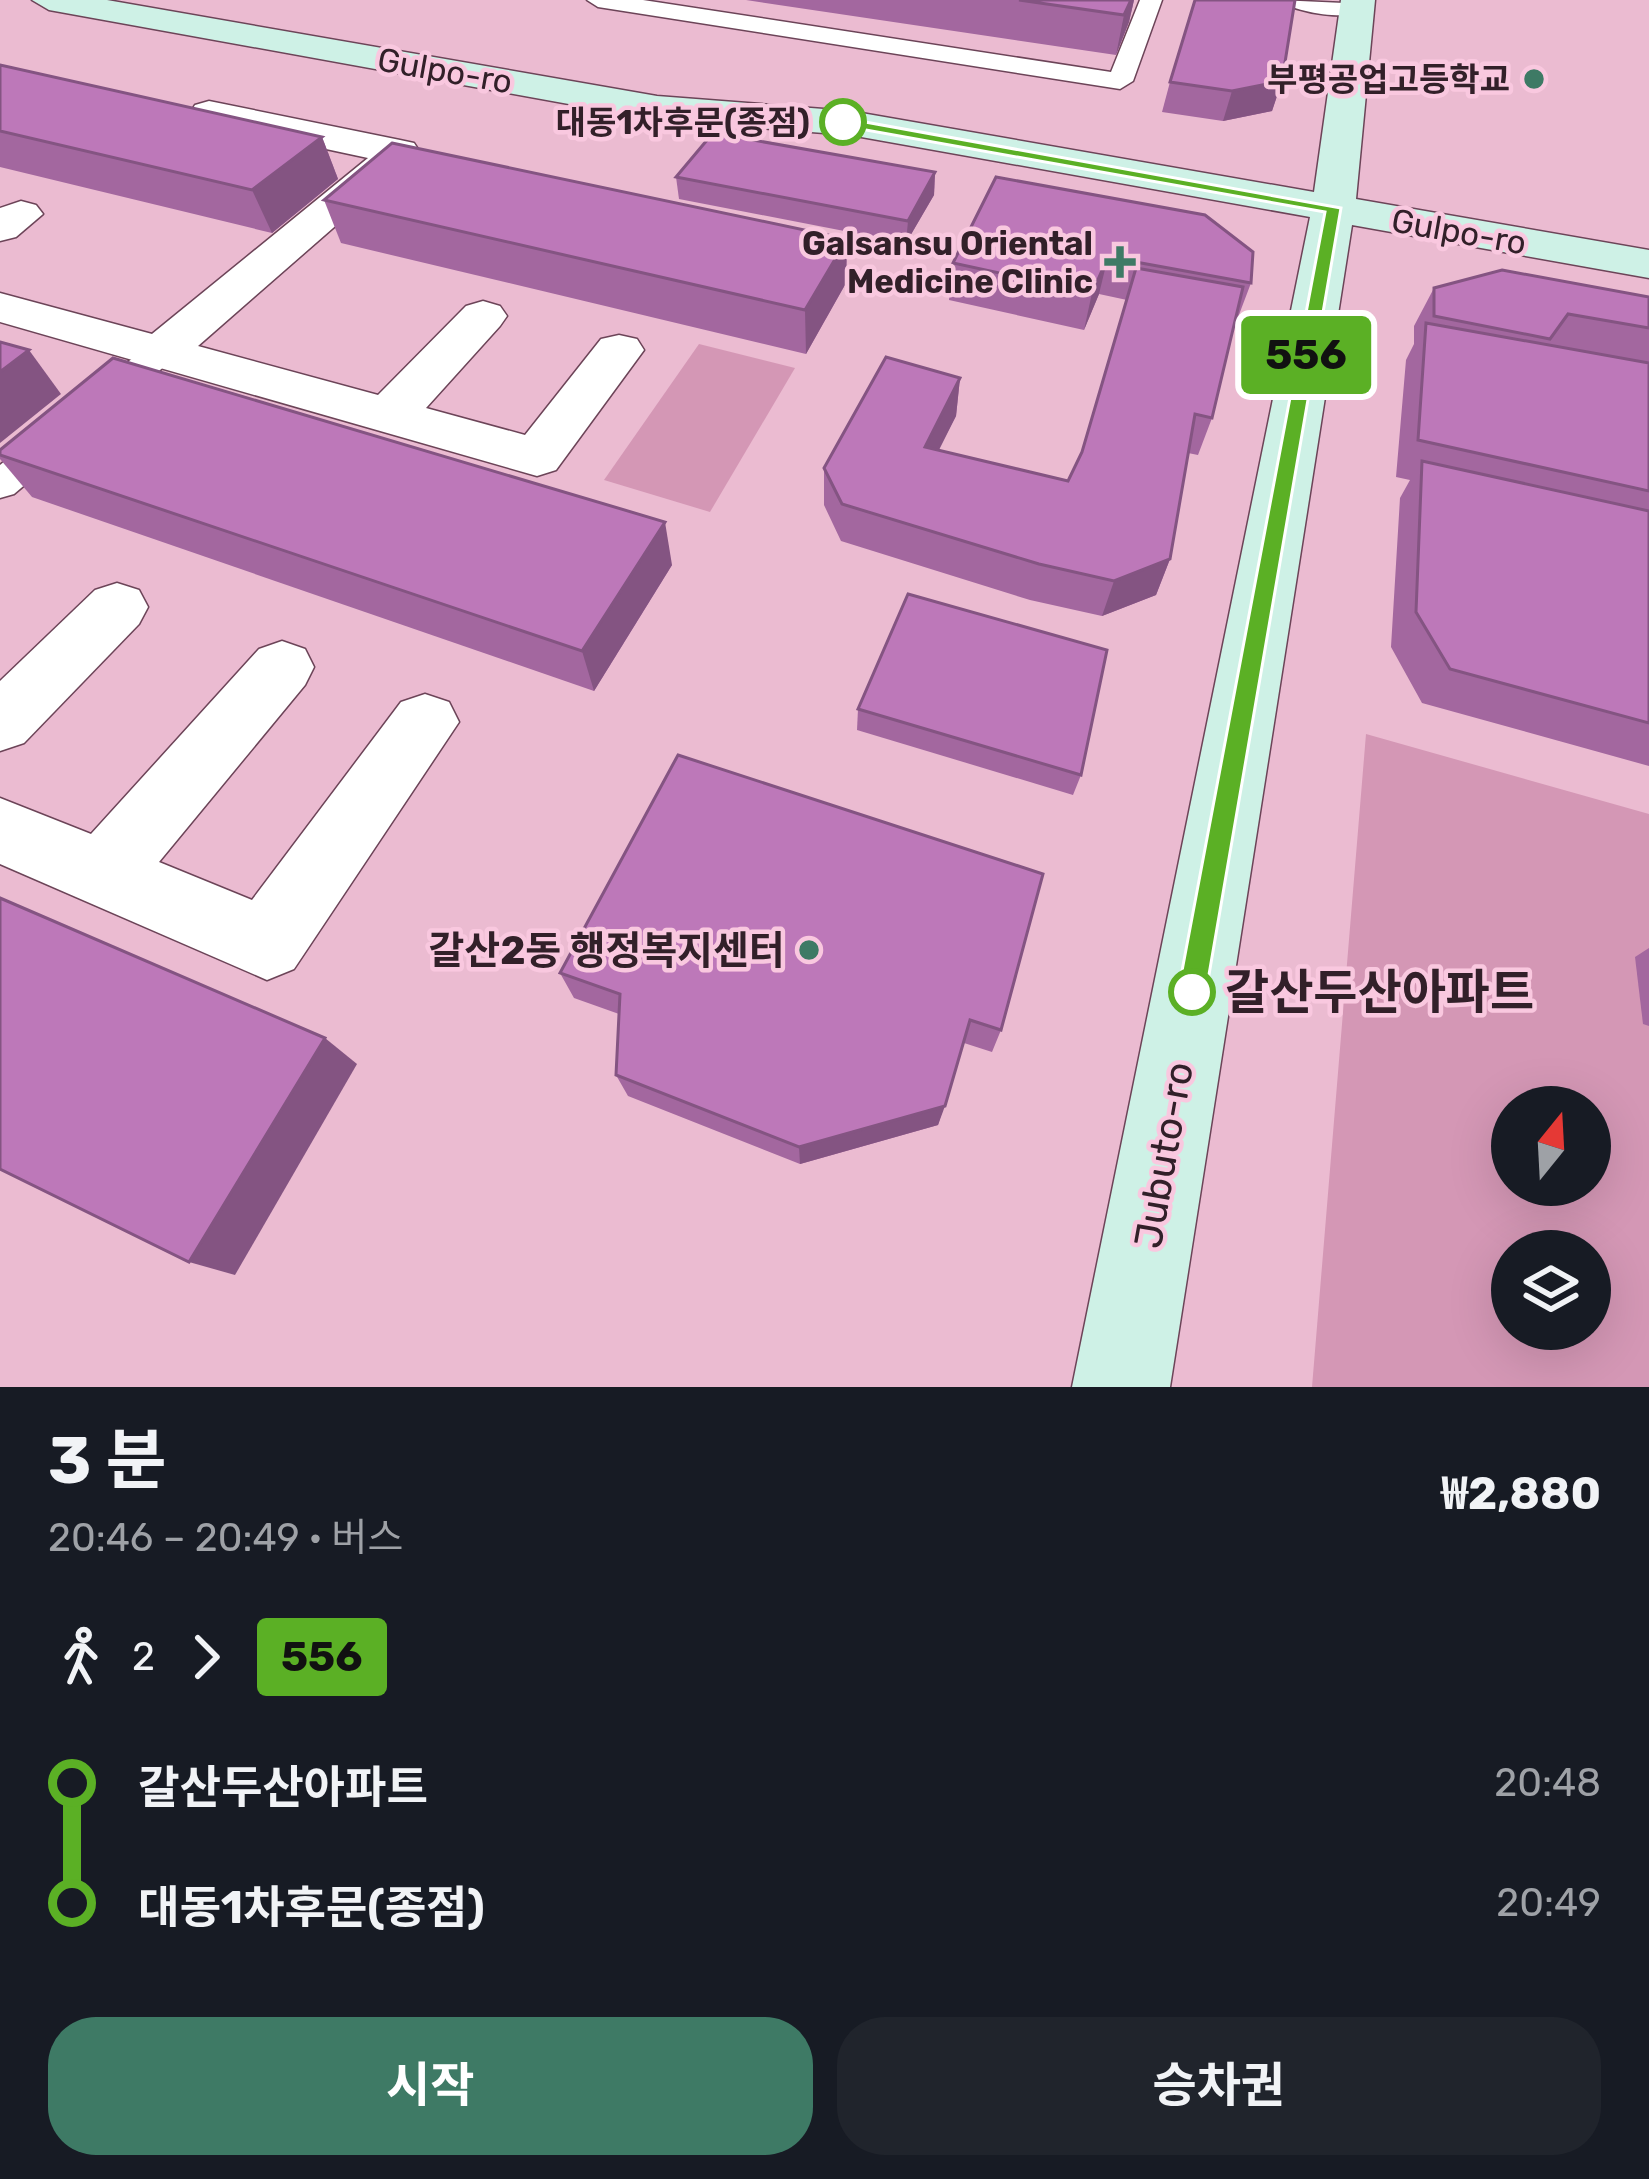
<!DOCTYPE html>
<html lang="ko">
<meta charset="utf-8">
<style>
body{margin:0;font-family:Rubik,"Noto Sans KR",sans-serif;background:#20242c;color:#f1f3f6;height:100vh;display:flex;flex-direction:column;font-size:45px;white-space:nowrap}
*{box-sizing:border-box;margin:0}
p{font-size:39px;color:#9ea1a6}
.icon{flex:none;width:66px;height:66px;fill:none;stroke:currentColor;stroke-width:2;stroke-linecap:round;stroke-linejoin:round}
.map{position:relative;height:1387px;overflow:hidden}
.panel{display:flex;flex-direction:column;background:#171b24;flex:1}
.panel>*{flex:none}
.badge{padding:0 24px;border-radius:9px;font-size:42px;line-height:78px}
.needle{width:78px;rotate:18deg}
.controls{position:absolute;left:1491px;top:1086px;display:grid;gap:24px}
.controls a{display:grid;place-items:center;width:120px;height:120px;border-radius:50%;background:#171b24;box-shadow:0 12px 48px #0002;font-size:60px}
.map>.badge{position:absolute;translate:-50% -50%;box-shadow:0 0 0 6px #fff}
.legs{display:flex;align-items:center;gap:18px;height:132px;padding:0 48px;font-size:39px}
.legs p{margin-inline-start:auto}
.headline{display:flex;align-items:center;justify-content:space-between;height:204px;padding:0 48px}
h1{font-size:66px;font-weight:700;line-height:90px}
.action{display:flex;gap:24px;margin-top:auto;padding:24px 48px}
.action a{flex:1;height:138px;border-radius:48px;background:#3e7a65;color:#fff;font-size:48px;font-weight:700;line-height:138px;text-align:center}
.action a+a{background:#20242c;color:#f1f3f6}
ul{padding:0 48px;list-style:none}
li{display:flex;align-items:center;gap:42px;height:120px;font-size:45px}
li i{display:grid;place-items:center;width:18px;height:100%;margin:0 15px;background:currentColor}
li i::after{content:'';width:30px;height:30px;margin:-15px;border:9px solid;border-radius:50%;background:#171b24}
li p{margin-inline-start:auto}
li:first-child i{background:linear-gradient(#0000 50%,currentColor 0)}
li:last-child i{background:linear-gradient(currentColor 50%,#0000 0)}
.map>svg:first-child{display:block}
</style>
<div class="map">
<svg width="1649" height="1387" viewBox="0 0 1649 1387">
<rect width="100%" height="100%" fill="#ebbbd1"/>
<!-- green -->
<g fill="#d497b5" fill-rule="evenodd">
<polygon points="699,344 795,368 710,512 604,480"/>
<path d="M1366,734L1649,814V1387H1312ZM1512,1107H1590V1185H1512ZM1512,1251H1590V1329H1512Z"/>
</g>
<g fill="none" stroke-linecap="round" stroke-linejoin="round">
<!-- service casing -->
<g stroke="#6c4458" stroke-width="3">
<g id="service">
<polygon points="587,0 643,0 1111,72 1140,0 1162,0 1133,81 1120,89 598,7"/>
<path d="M1278,0L1366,4L1370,9C1352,22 1295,13 1278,0Z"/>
<polygon points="161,342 173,345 178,352 173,359 14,494 0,498 0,465 149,345"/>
</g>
</g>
<!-- minor casing -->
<g stroke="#6c4458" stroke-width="3">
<g id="minor">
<polygon points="209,101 400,140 414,143 420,152 198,346 378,395 466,306 483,301 500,306 507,316 500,326 426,408 525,435 601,339 619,335 637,339 644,350 556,470 537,476 0,322 0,293 152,334 368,158 195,121 190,113 195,105"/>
<polygon points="21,201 36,205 43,214 16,237 0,241 0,208"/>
<polygon points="117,583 139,590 148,607 139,624 24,743 0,751 0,681 95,590"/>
<polygon points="282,641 305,649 314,667 305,685 159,862 252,900 401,702 425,694 449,702 459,722 294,969 267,980 0,864 0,798 91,834 259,649"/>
</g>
</g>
<!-- secondary casing -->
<g stroke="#6c4458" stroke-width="3">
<polygon id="secondary" points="32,0 107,0 657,96 850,111 1314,192 1341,0 1375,0 1356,199 1649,250 1649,278 1352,225 1170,1387 1072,1387 1310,217 850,135 657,120 49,10"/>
</g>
<!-- service -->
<use href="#service" fill="#fff" fill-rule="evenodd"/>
<!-- minor -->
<use href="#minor" fill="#fff" fill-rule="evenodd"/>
<!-- secondary -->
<use href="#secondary" fill="#cef1e6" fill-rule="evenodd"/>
</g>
<!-- wall -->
<g fill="#a3679f">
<polygon points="746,0 1134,0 1129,22 1116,55"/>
<polygon points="0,65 322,137 338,179 272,233 0,167"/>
<polygon points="1282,81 1272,111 1223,121 1162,112 1170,82"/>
<polygon points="935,172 934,195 906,243 679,199 676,177"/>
<polygon points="996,177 1251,283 1237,320 1235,320 1212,418 1198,455 1188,453 1170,559 1156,595 1102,616 1030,600 841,541 824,505 824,468 960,378 956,416 938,450 1068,481 1082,452 1127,300 1099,294 1084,330 949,300 953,263"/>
<polygon points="324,200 847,239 846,283 806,354 341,243"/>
<polygon points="1434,288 1649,297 1649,766 1422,703 1391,647 1400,498 1410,480 1396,477 1406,360 1414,344 1414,326"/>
<polygon points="0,450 672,565 594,691 32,497 0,459"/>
<polygon points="858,709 1081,775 1073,795 857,730"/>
<polygon points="678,755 1001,1030 992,1052 964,1043 938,1125 800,1164 628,1096 616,1075 619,1014 574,998 560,973"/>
<polygon points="1649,948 1649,1026 1643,1024 1635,957"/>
</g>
<!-- shaded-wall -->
<g fill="#845482">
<polygon points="1131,0 1134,0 1129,22 1116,55 1124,15"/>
<polygon points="1282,81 1272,111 1223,121 1232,91"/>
<polygon points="322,137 338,179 272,233 252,190"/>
<polygon points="935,172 934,195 906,243 908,221"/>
<polygon points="847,239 846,283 806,354 805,310"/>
<polygon points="1108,257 1099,294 1084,330 1092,293"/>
<polygon points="29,350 61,394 0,443 0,372"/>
<polygon points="960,378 956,416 922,484 925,447"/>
<polygon points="665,522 672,565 594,691 582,651"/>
<polygon points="1170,559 1156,595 1102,616 1114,581"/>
<polygon points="325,1038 357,1064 235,1275 189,1262"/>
<polygon points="945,1106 938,1125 800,1164 799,1147"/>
</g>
<!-- building -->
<g fill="#bd78b9" stroke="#845482" stroke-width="3">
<polygon points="1019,0 1131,0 1124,15"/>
<polygon points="1195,0 1295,0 1282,81 1232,91 1170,82"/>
<polygon points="0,65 322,137 252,190 0,131"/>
<polygon points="713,133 935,172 908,221 676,177"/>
<polygon points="392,143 847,239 805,310 324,200"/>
<polygon points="996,177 1205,215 1253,252 1251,283 1108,257 1092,293 953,263"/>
<polygon points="1136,268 1243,287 1212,418 1195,414 1170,559 1114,581 1039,564 842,504 824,468 886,357 960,378 925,447 1068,481 1082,452"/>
<polygon points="1502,270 1649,297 1649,328 1568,314 1550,339 1434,316 1434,288"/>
<polygon points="1426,323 1649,363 1649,491 1418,440"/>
<polygon points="0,342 29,350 0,372"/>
<polygon points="113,358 665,522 582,651 0,455 0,450"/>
<polygon points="1422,461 1649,511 1649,723 1450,669 1416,612"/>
<polygon points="908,594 1107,650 1081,775 858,709"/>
<polygon points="678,755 1043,874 1001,1030 970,1020 945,1106 799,1147 616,1075 620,994 560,973"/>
<polygon points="0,898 325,1038 189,1262 0,1169"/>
</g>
<!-- line-1 -->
<polygon fill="#5bb025" stroke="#fff" stroke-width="3" points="843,118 1341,208 1206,992 1202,1002 1192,1006 1182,1002 1178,992 1325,212 838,125"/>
<!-- markers -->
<g fill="#3e7a65" stroke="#f9c8df" stroke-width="4.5">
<circle cx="1534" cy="79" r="12"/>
<path d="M1114 244h12v12h12v12h-12v12h-12v-12h-12v-12h12z"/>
<circle cx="809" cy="950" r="12"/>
</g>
<g fill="#fff" stroke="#5bb025" stroke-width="6">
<circle cx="843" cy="122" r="21"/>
<circle cx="1192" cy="992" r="21"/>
</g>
<g text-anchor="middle" stroke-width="9" stroke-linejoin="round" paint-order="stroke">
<!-- far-street labels -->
<g font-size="33" fill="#322029" stroke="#f9c8df">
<text transform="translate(445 70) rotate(10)" y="12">Gulpo-ro</text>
<text transform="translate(1459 231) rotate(10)" y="12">Gulpo-ro</text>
</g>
<!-- far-poi labels -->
<g font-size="33" font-weight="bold" fill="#322029" stroke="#f9c8df" text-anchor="end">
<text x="1510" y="91">부평공업고등학교</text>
<text x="1093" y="255">Galsansu Oriental<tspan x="1093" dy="38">Medicine Clinic</tspan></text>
</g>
<!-- far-stop labels -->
<g font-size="33" font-weight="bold" fill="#322029" stroke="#f9c8df" text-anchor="end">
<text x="810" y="134">대동1차후문(종점)</text>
</g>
<!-- poi labels -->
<g font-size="39" font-weight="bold" fill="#322029" stroke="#f9c8df" text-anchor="end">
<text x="785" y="964">갈산2동 행정복지센터</text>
</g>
<!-- street labels -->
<g font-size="39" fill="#322029" stroke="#f9c8df">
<text transform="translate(1163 1155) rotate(-80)" y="14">Jubuto-ro</text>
</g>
<!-- near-stop labels -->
<g font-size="48" font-weight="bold" fill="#322029" stroke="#f9c8df" text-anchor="start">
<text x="1225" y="1009">갈산두산아파트</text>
</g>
</g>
</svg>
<div class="controls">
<a><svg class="needle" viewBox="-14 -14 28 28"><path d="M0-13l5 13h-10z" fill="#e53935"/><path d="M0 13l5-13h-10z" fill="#9ea1a6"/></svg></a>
<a><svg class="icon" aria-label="layers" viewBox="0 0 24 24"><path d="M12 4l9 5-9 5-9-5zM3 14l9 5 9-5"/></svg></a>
</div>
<b class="badge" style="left:1306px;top:355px;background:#5bb025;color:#111">556</b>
</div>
<section class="panel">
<div class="headline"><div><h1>3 분</h1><p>20:46 – 20:49 · 버스</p></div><b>₩2,880</b></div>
<div class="legs"><svg class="icon" aria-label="walk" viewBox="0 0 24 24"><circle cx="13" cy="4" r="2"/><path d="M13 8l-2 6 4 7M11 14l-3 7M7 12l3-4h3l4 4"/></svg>2<svg class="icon" aria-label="forward" viewBox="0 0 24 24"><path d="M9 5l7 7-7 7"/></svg><b class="badge" style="background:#5bb025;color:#111">556</b></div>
<ul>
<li><i style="color:#5bb025"></i><b>갈산두산아파트</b><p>20:48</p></li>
<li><i style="color:#5bb025"></i><b>대동1차후문(종점)</b><p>20:49</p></li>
</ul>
<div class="action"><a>시작</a><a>승차권</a></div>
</section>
